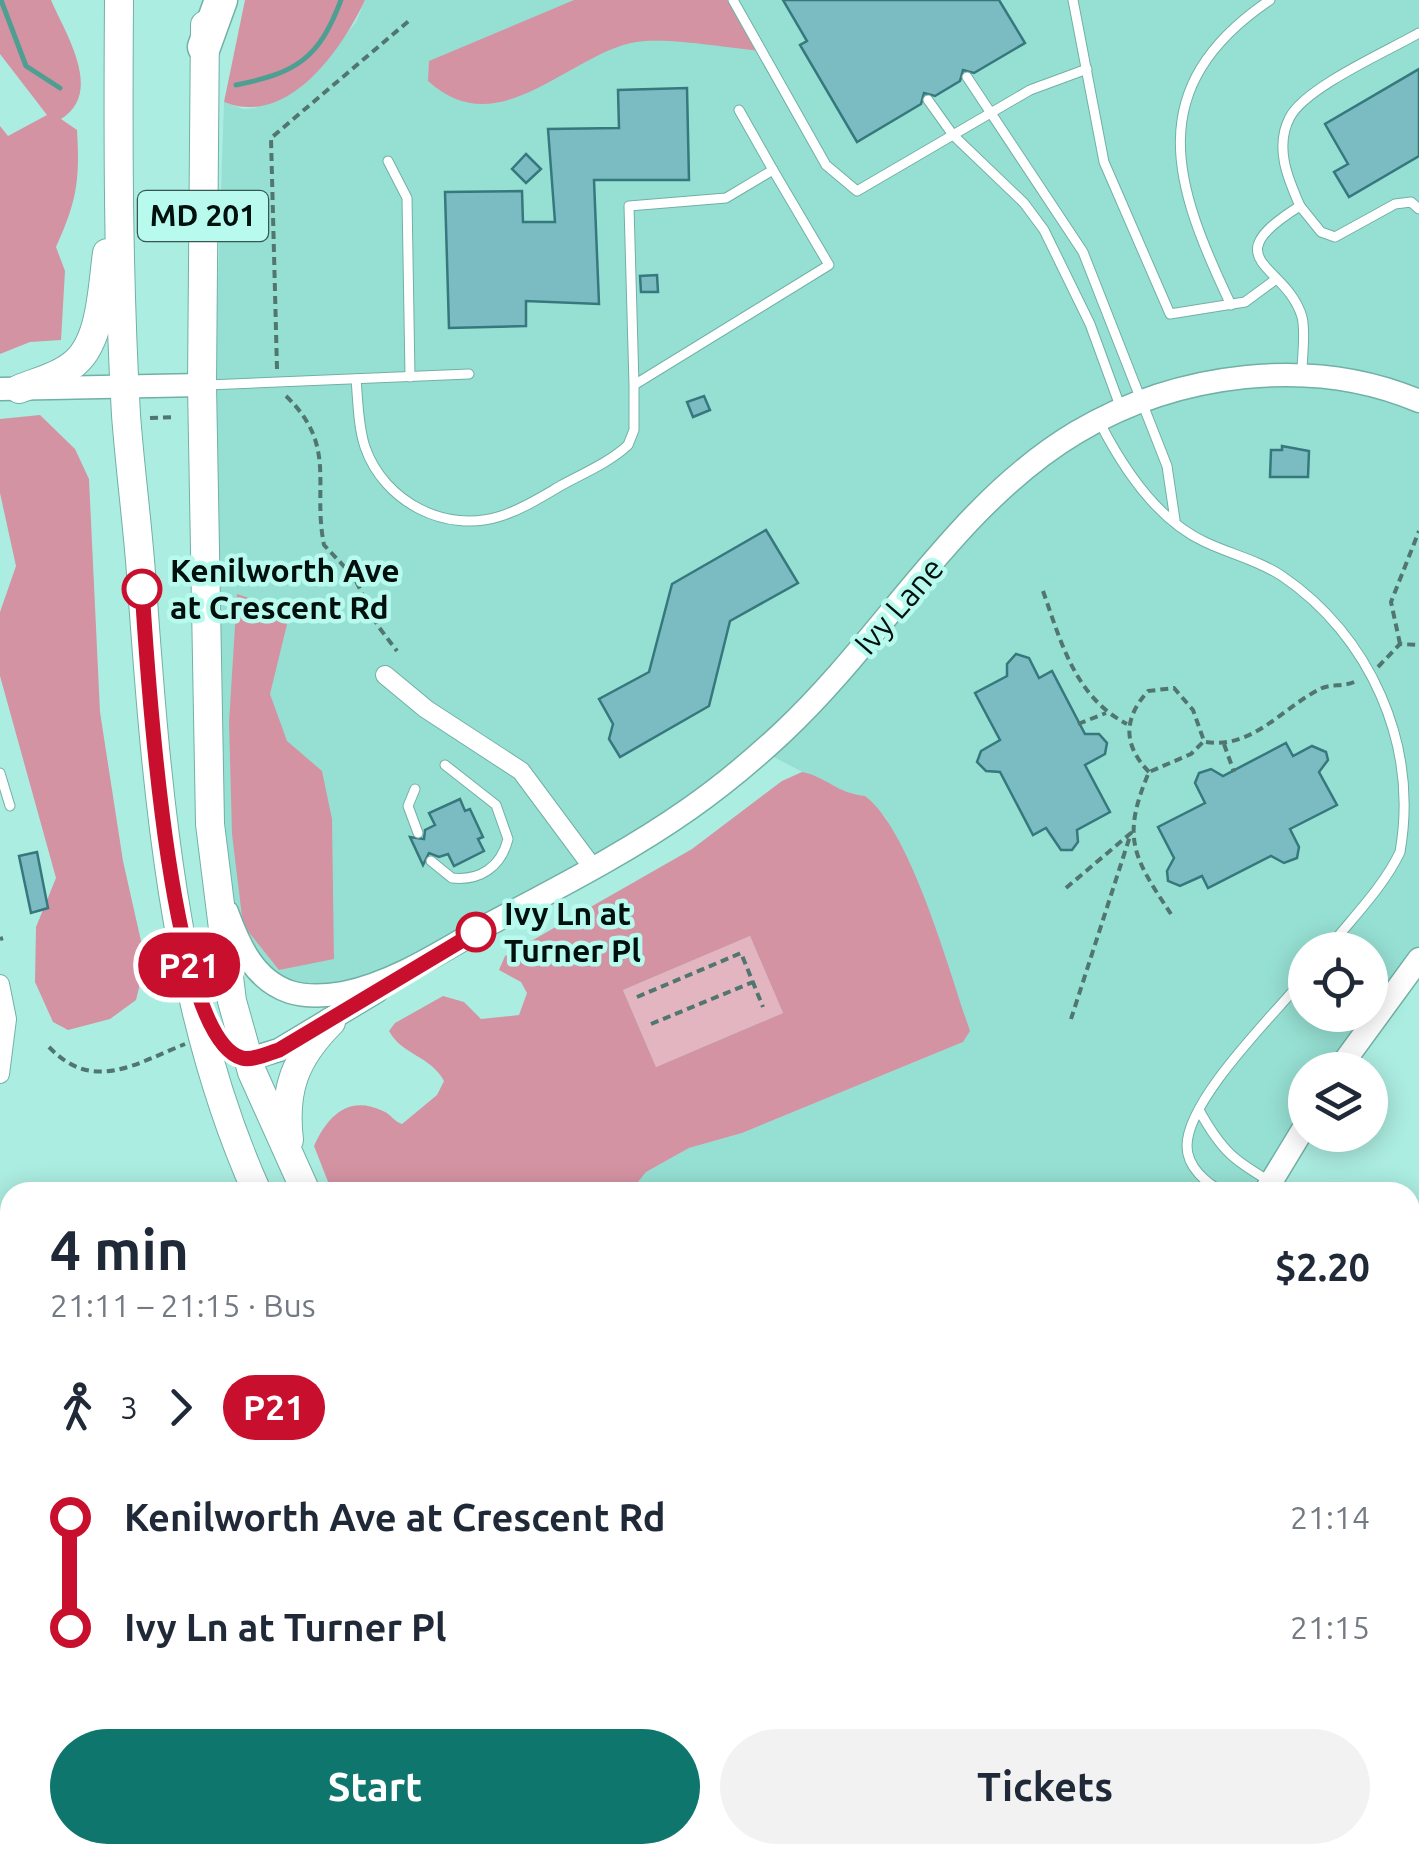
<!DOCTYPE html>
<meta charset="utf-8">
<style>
body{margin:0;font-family:Ubuntu,sans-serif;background:#f2f2f3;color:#1f2937;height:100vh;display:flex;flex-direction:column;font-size:38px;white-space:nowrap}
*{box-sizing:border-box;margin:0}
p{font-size:32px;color:#747a83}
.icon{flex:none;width:55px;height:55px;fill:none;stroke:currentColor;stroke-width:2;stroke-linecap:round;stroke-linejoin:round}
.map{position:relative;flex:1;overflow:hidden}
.drawer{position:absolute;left:0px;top:1182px;width:1420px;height:682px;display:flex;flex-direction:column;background:#fff;border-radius:30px 30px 0 0;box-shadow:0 5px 25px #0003}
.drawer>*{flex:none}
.badge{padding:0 20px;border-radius:32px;font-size:35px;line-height:65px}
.buttons{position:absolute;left:1288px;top:932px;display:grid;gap:20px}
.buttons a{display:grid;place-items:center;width:100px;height:100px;border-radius:50%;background:#fff;box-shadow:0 5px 25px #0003;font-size:50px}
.map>.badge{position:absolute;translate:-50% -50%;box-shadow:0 0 0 5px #fff}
.legs{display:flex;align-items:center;gap:15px;height:110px;padding:0 50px;font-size:32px}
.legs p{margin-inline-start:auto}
.headline{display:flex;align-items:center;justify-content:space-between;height:170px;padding:0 50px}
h1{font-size:55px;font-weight:700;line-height:75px}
.cta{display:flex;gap:20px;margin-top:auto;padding:20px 50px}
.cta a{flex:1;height:115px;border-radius:60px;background:#0f766e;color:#fff;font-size:40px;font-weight:700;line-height:115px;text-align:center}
.cta a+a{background:#f2f2f3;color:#1f2937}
ul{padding:0 50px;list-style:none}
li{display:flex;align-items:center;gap:35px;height:110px;font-size:38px}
li i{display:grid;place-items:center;width:15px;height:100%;margin:0 12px;background:currentColor}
li i::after{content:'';width:25px;height:25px;margin:-12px;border:8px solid;border-radius:50%;background:#fff}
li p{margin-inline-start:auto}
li:first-child i{background:linear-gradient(#0000 50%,currentColor 0)}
li:last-child i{background:linear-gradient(currentColor 50%,#0000 0)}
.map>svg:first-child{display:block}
</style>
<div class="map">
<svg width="1419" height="1863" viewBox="0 0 1419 1863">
<rect width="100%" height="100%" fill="#acede1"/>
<!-- built -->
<path fill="#96e0d3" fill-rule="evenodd" d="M365,0H1419V959L1338,1070H1305V1126L1265,1192H630L646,1172L689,1148L742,1133L963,1042L916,886L886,818L865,796L845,794L762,751L714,791L343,993L269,980L217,885L207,605L224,102L243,109L255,108L309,80L356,22ZM1305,950H1370V1015H1305Z"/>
<!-- green -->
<polygon fill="#e3b5c0" points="750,936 783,1013 656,1067 623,990"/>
<!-- forest -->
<g fill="#d493a3" fill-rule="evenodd">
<path d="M0,0H51C66,35 104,92 61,119L77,130C80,180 77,201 56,247L65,271L61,340L30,342L0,354V126L8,136L47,115L0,54Z"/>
<path d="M245,0H365C342,49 288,128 224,102Z"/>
<path d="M574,0H733L761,51C725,48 664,36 631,43C564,59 497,144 428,81L429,61Z"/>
<polygon points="40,415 75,449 89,479 100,712 123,861 141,941 142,976 136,1000 110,1019 68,1030 53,1022 35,982 36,927 56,878 0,676 0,612 16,566 0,493 0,419"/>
<polygon points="237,594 290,612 270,694 287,741 322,771 332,819 334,959 279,970 243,925 232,834 229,722"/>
<path d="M802,772C827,777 836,793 865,796C911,830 950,974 970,1031L963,1042L742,1133L689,1148L646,1172L630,1192H332L314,1146C327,1117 348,1094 383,1111C392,1115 393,1121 402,1124L437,1095L444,1081C431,1056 402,1055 389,1031L395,1023L443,996L464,1002L481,1019L519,1015L527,993L521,982L499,970L505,956L692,849L782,781ZM750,936L783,1013L656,1067L623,990Z"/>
<polygon points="1410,1525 1419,1531 1419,1726 1410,1724"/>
<polygon points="438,1855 899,1855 903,1860 441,1863"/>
</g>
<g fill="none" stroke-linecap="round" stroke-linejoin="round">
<!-- stream -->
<g stroke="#4e9e92" stroke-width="5">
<polyline points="1,0 26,66 60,88"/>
<path d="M236,85C296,73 319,59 341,0"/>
</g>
</g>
<!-- building -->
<g fill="#7abcc1" stroke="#36787d" stroke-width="2.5">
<polygon points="783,0 999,0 1025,43 974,73 963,70 960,81 935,96 924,93 921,104 857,142 800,45 807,41"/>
<polygon points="1419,69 1419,156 1349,197 1334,172 1348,164 1325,124"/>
<polygon points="687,88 689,180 594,180 599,304 526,301 526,326 449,328 445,192 522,191 523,222 555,222 548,129 619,128 618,90"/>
<polygon points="526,154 541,169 526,183 512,169"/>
<polygon points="657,275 658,292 641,292 640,276"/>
<polygon points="704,396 710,410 693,417 687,402"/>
<polygon points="1282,446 1309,451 1308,477 1270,477 1271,450 1282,450"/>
<polygon points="766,530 798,583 730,621 709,706 620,757 609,739 613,724 599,699 649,672 672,584"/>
<polygon points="1016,654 1029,658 1039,678 1052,671 1085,734 1099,734 1107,743 1105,754 1085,765 1110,812 1077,830 1078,842 1072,850 1061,850 1046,828 1033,835 1000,772 986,771 977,762 981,751 1000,740 975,693 1007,676 1007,664"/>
<polygon points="1286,743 1293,756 1312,746 1326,752 1328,760 1319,772 1337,805 1290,829 1299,847 1297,858 1284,863 1271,856 1208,888 1202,876 1180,886 1168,881 1167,871 1174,858 1158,827 1205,803 1195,783 1199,773 1211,769 1223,776"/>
<polygon points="460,799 465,811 470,809 483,837 478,839 484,851 454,866 448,854 439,857 429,853 423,865 410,837 424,839 425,830 435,825 429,813"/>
<polygon points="37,852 48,908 31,913 19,856"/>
</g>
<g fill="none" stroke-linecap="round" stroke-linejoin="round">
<!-- service casing -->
<g stroke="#71b0a6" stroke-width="11">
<g id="service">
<polyline points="733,0 826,165 857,191 1030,90 1087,69"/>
<polyline points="1073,0 1104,162 1170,314 1245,302 1275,280"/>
<polyline points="967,77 1083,252 1167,466 1175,520"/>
<polyline points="928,100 953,135 1024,203 1044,230 1090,324 1120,406"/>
<polyline points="739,110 773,170"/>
<polyline points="388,161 407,198 410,377"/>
<path d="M1300,206C1288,179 1274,147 1290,117C1306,87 1388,51 1419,33"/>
<path d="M1231,305C1174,185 1140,88 1270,0"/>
<path d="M1302,373C1302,355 1306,333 1302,317C1287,264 1211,261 1300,206L1321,232L1335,237L1395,204L1411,202L1419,209"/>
<path d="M356,379C358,401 358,426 365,447C384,502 446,534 501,516C523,509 543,496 562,485C584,473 610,462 628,445L634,430V385L829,265L773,170L726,198L629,206L634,385"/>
<polyline points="207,385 469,374"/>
<path d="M1100,423C1123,468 1157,520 1205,542C1230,554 1258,560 1282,576C1369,635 1419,743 1400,852C1383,888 1351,919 1327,950"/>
<polyline points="0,773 10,806"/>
<polyline points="415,789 408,806 418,833"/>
<path d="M431,861L452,878C480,881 501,867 508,839L496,805L445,765"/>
<path d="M1199,1110C1227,1161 1241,1163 1287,1192"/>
<path d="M1223,1192C1206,1183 1187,1167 1187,1146C1187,1099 1275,1014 1305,977"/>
<polyline points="1410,1327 1419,1344"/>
</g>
</g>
<!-- minor casing -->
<g stroke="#71b0a6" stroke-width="20">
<g id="minor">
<polyline points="385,675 426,709 521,771 593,868"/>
<polyline points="0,984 7,1019 0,1074"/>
<polyline points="2,1478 10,1462"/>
<polyline points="0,1566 10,1547"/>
<polyline points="235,1855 239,1863"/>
</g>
</g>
<!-- tertiary casing -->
<g stroke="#71b0a6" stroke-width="25">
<g id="tertiary">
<polyline points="0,389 202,385"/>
<path d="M227,912C239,945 254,980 290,992C306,997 326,996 343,993C394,983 442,951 486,926C555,889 625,854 689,809C722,786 753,760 782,733C884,638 956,504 1077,432C1177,373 1311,355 1419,401"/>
<polyline points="249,1059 279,1050 377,991"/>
<polyline points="1338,1070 1419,959"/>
<polyline points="1265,1192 1305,1126"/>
</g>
</g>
<!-- primary casing -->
<g stroke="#71b0a6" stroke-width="30">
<g id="primary">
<path d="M119,0C118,138 118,277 126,415C130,468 137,520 141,573C156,780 171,1001 257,1192"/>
<polyline points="205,25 202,385 210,824 232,1001 252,1072 306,1192"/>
<path d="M19,389C36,382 57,377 71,366C102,345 102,287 107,253"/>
<path d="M289,1140C283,1090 295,1058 331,1022"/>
<polyline points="1063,1855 1101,1863"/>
<polyline points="1111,1855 1139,1863"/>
</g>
</g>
<!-- motorway casing -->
<g stroke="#71b0a6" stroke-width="35">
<polyline id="motorway" points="204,47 221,0"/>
</g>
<!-- path -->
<g stroke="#50766f" stroke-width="4" stroke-dasharray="8 5" stroke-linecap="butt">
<polyline points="277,369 271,138 411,19"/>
<path d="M286,396C338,446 312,485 324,545L354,577L378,626L397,651"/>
<polyline points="150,418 175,417"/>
<path d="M1043,591C1061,642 1075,697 1127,724"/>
<polyline points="1400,644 1391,602 1419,531"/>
<polyline points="1378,667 1400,644 1419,645"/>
<polyline points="1078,724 1106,713"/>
<path d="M1206,742C1253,749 1282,708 1320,689C1331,683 1345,688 1358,680"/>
<polyline points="1224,744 1234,772"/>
<path d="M1149,772C1123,745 1123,719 1148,691L1174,688L1193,710L1204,741L1191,754L1149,772C1121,838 1133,857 1171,914"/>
<polyline points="1066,888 1131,833 1071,1019"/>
<polyline points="0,939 3,938"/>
<polyline points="637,997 741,953 763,1007"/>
<polyline points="651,1024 753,982"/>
<path d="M49,1047C93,1093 135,1064 185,1044"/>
</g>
<!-- service -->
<use href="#service" stroke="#fff" stroke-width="9"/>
<!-- minor -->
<use href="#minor" stroke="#fff" stroke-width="18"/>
<!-- tertiary -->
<use href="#tertiary" stroke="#fff" stroke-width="22"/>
<!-- primary -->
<use href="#primary" stroke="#fff" stroke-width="28"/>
<!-- motorway -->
<use href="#motorway" stroke="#fff" stroke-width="32"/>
</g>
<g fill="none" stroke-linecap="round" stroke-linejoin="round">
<!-- line-1 casing -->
<g stroke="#fff" stroke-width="22">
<path id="line-1" d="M142,589C147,662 168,1038 242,1058C252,1061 269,1053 279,1050L476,932"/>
</g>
<!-- line-1 -->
<use href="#line-1" stroke="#c8102e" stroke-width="15"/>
</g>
<!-- markers -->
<g fill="#fff" stroke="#c8102e" stroke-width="5">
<circle cx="142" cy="589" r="18"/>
<circle cx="476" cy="932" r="18"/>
</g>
<g text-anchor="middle" stroke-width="9" stroke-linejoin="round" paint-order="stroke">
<!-- shield labels -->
<rect fill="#b9faef" stroke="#385651" stroke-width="2.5" x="138" y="191" width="130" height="50" rx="8"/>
<g font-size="30" font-weight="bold" fill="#00100d">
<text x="203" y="226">MD 201</text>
</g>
<!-- stop labels -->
<g font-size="32" font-weight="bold" fill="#00100d" stroke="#b9faef" text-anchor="start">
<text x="170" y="582">Kenilworth Ave<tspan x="170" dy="37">at Crescent Rd</tspan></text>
<text x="504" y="925">Ivy Ln at<tspan x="504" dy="37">Turner Pl</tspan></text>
</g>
<!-- street labels -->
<g font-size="32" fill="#00100d" stroke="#b9faef">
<text transform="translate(899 606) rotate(-49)" y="11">Ivy Lane</text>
</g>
</g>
</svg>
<div class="buttons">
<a><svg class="icon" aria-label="locate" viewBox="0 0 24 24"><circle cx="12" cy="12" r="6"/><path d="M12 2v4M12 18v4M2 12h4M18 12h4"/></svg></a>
<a><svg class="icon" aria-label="layers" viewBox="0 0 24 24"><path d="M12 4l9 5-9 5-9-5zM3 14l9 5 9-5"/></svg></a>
</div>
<b class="badge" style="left:189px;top:965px;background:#c8102e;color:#fff">P21</b>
<section class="drawer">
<div class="headline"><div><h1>4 min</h1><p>21:11 – 21:15 · Bus</p></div><b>$2.20</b></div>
<div class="legs"><svg class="icon" aria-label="walk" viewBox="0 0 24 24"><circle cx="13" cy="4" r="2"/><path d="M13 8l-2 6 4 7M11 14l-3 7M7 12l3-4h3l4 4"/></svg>3<svg class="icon" aria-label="forward" viewBox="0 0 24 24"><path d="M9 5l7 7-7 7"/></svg><b class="badge" style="background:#c8102e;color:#fff">P21</b></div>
<ul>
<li><i style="color:#c8102e"></i><b>Kenilworth Ave at Crescent Rd</b><p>21:14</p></li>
<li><i style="color:#c8102e"></i><b>Ivy Ln at Turner Pl</b><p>21:15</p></li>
</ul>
<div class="cta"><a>Start</a><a>Tickets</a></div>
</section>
</div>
